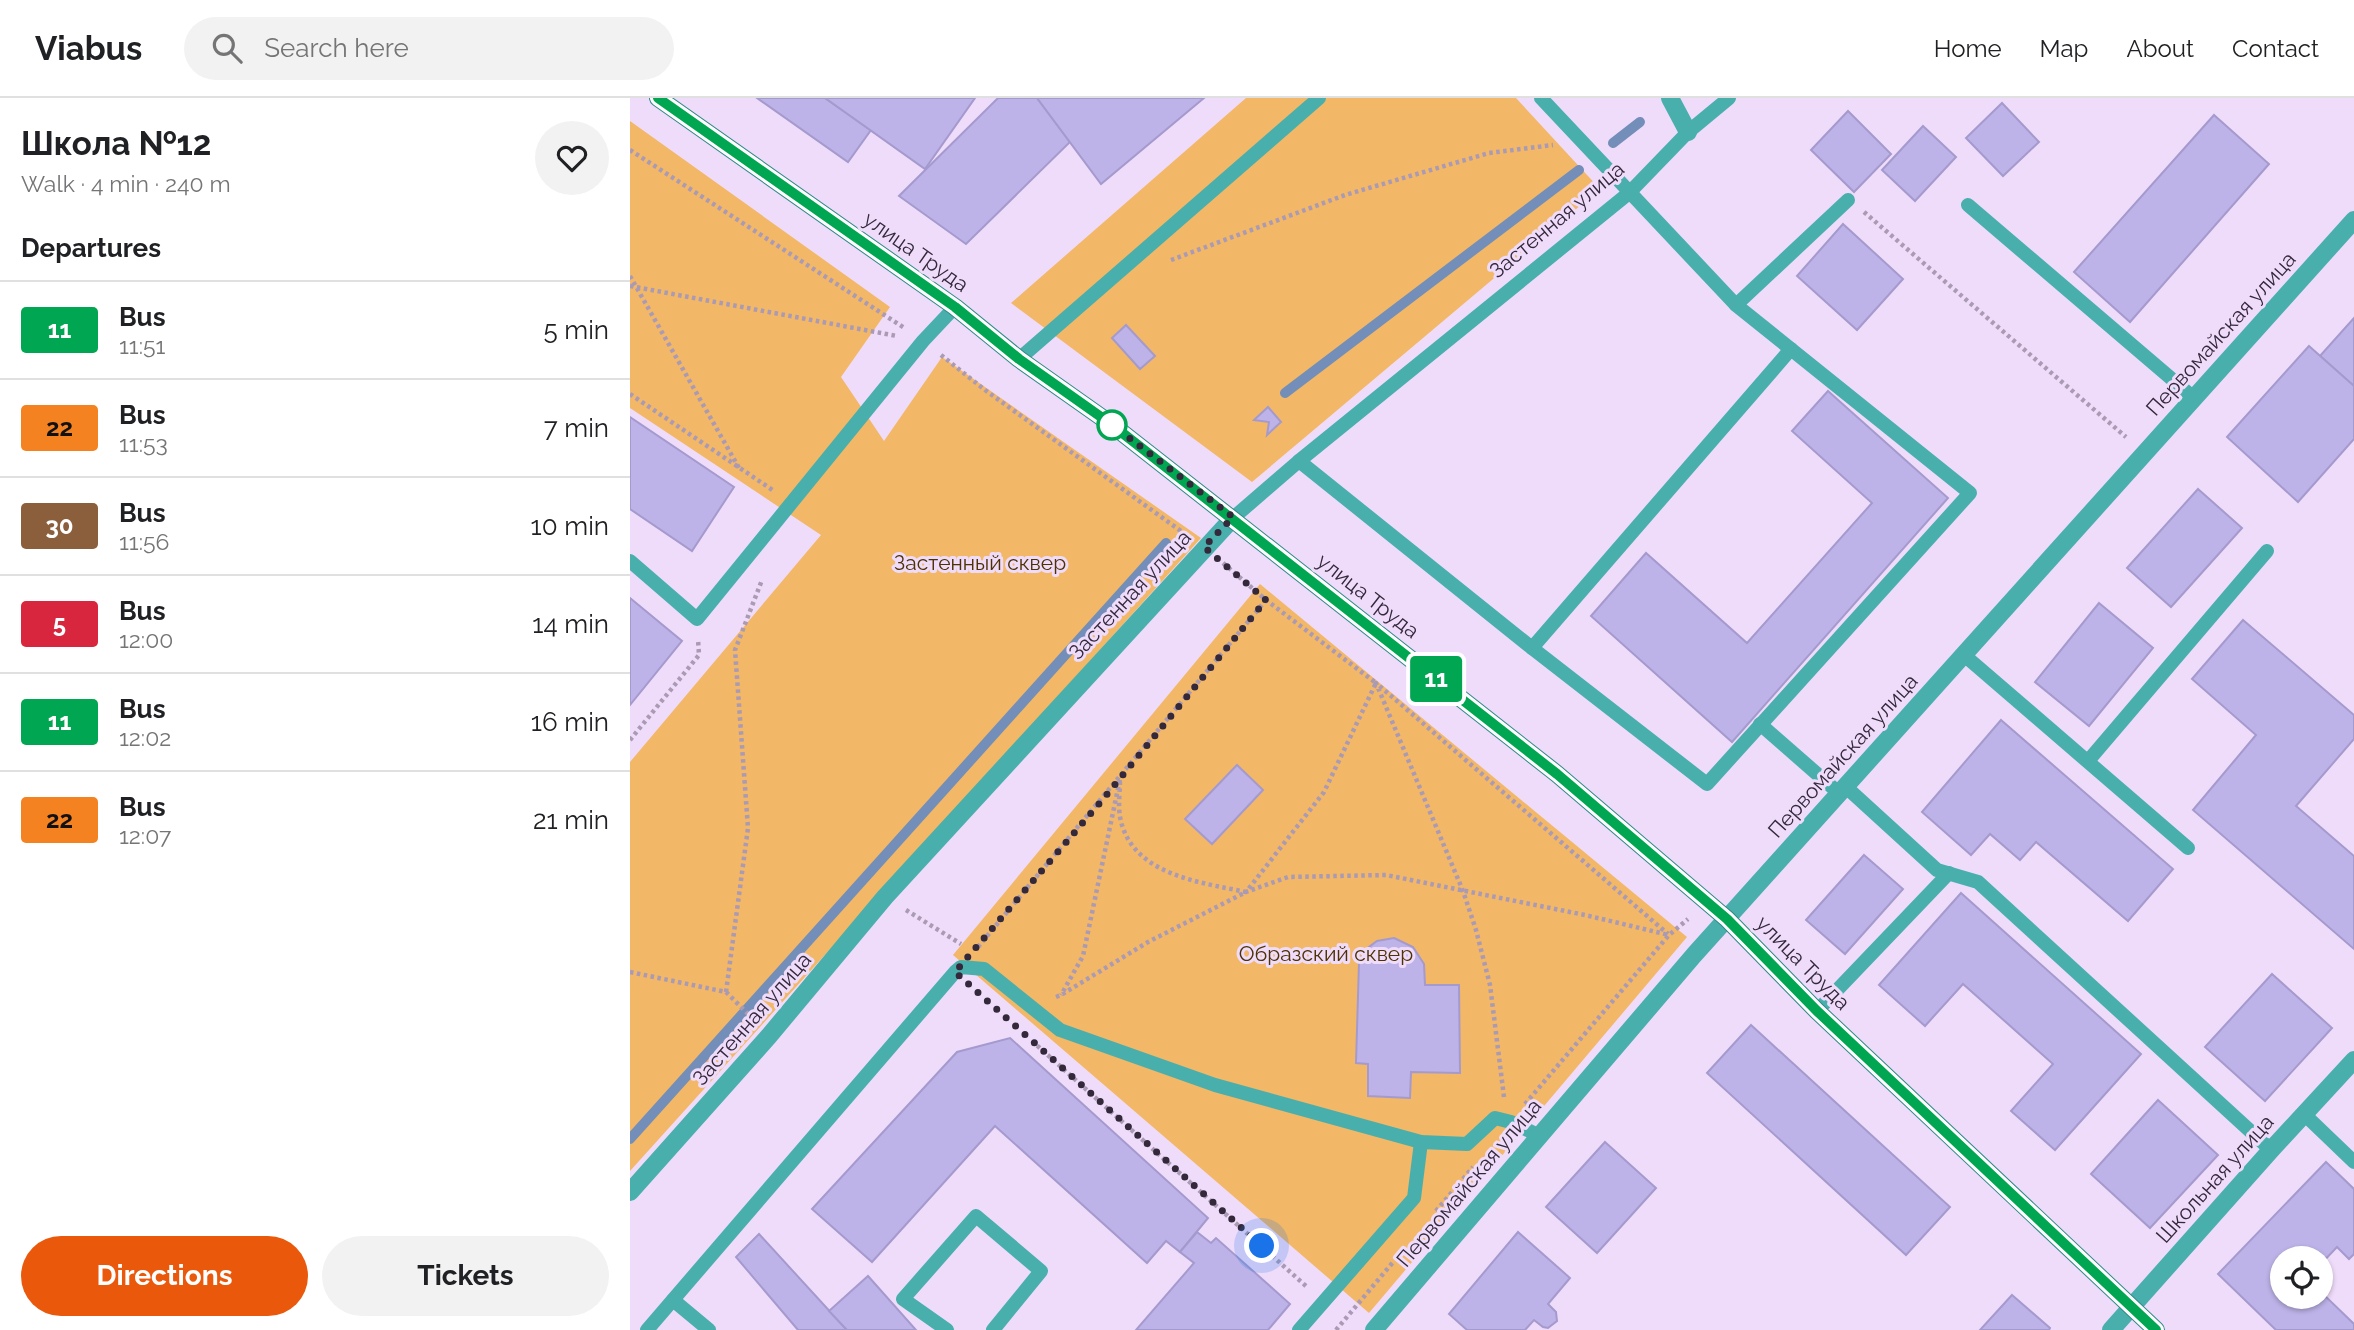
<!DOCTYPE html>
<meta charset="utf-8">
<style>
body{margin:0;font-family:Raleway,sans-serif;background:#f2f2f2;color:#202124;height:100vh;display:flex;flex-direction:column;font-size:26px;white-space:nowrap}
*{box-sizing:border-box;margin:0}
p{font-size:23px;color:#757577}
.icon{flex:none;width:38px;height:38px;fill:none;stroke:currentColor;stroke-width:2;stroke-linecap:round;stroke-linejoin:round}
.map{position:relative;flex:1;overflow:hidden}
.sheet{display:flex;flex-direction:column;background:#fff;width:630px}
.sheet>*{flex:none}
.badge{padding:0 14px;border-radius:5px;font-size:24px;line-height:46px}
.controls{position:absolute;left:1640px;top:1148px;display:grid;gap:14px}
.controls a{display:grid;place-items:center;width:63px;height:63px;border-radius:50%;background:#fff;box-shadow:0 2px 5px #0004;font-size:35px}
.you{position:absolute;width:35px;height:35px;margin:-18px;border:5px solid #fff;border-radius:50%;background:#1a73e8;box-shadow:0 0 0 10px #1a73e833}
.map>.badge{position:absolute;translate:-50% -50%;box-shadow:0 0 0 4px #fff}
h2{padding:0 21px;font-size:26px;line-height:63px}
.round{display:grid;place-items:center;flex:none;width:74px;height:74px;border-radius:37px;background:#f2f2f2}
.headline{display:flex;align-items:center;justify-content:space-between;height:119px;padding:0 21px}
h1{font-size:33px;font-weight:700;line-height:52px}
.primary-button{display:flex;gap:14px;margin-top:auto;padding:14px 21px}
.primary-button a{flex:1;height:80px;border-radius:42px;background:#ea580c;color:#fff;font-size:28px;font-weight:700;line-height:80px;text-align:center}
.primary-button a+a{background:#f2f2f2;color:#202124}
ul{padding:0;list-style:none}
li{display:flex;align-items:center;gap:21px;height:98px;padding:0 21px;border-top:2px solid #e0e0e0}
li div{flex:1}
li b{display:block;font-size:26px}
li em{font-style:normal}
li .badge{min-width:77px;font-weight:700;text-align:center}
header{display:flex;align-items:center;gap:42px;box-sizing:border-box;height:98px;padding:0 35px;background:#fff;border-bottom:2px solid #e0e0e0}
header strong{font-size:33px}
nav{display:flex;gap:38px;margin-inline-start:auto;font-size:24px}
.search{width:490px;height:63px;background:#f2f2f2;display:flex;align-items:center;gap:18px;box-sizing:border-box;padding:0 24px;border-radius:38px;color:#757577;font-size:26px}
main{display:flex;flex:1;min-height:0}
.map>svg:first-child{display:block}
</style>
<header>
<strong>Viabus</strong>
<div class="search"><svg class="icon" aria-label="search" viewBox="0 0 24 24"><circle cx="10" cy="10" r="6"/><path d="M15 15l6 6"/></svg>Search here</div>
<nav><a>Home</a><a>Map</a><a>About</a><a>Contact</a></nav>
</header>
<main>
<section class="sheet">
<div class="headline"><div><h1>Школа №12</h1><p>Walk · 4 min · 240 m</p></div><a class="round"><svg class="icon" aria-label="heart" viewBox="0 0 24 24"><path d="M12 20l-8-8c-3-5 5-10 8-4 3-6 11-1 8 4z"/></svg></a></div>
<h2>Departures</h2>
<ul>
<li><span class="badge" style="background:#00a651;color:#fff">11</span><div><b>Bus</b><p>11:51</p></div><em>5 min</em></li>
<li><span class="badge" style="background:#f58220;color:#111">22</span><div><b>Bus</b><p>11:53</p></div><em>7 min</em></li>
<li><span class="badge" style="background:#8b5e3c;color:#fff">30</span><div><b>Bus</b><p>11:56</p></div><em>10 min</em></li>
<li><span class="badge" style="background:#d7263d;color:#fff">5</span><div><b>Bus</b><p>12:00</p></div><em>14 min</em></li>
<li><span class="badge" style="background:#00a651;color:#fff">11</span><div><b>Bus</b><p>12:02</p></div><em>16 min</em></li>
<li><span class="badge" style="background:#f58220;color:#111">22</span><div><b>Bus</b><p>12:07</p></div><em>21 min</em></li>
</ul>
<div class="primary-button"><a>Directions</a><a>Tickets</a></div>
</section>
<div class="map">
<svg width="1724" height="1232" viewBox="0 0 1724 1232">
<rect width="100%" height="100%" fill="#efdcfa"/>
<!-- green -->
<g fill="#f2b767">
<polygon points="616,0 886,0 970,91 622,384 381,205"/>
<polygon points="0,23 260,209 211,279 254,343 312,259 571,440 0,1073 0,664 191,437 0,310"/>
<polygon points="630,486 1057,839 739,1215 323,857"/>
</g>
<g fill="none" stroke-linecap="round" stroke-linejoin="round">
<!-- stream -->
<g stroke="#738eb8" stroke-width="10">
<polyline points="983,45 1010,24"/>
<polyline points="655,295 949,72"/>
<polyline points="0,1041 536,445"/>
</g>
</g>
<!-- building -->
<g fill="#bdb3e8" stroke="#a49acd" stroke-width="2">
<polygon points="127,0 195,0 241,32 218,64"/>
<polygon points="195,0 345,0 295,71"/>
<polygon points="368,0 407,0 440,44 336,146 269,98"/>
<polygon points="407,0 574,0 471,86"/>
<polygon points="1372,5 1409,44 1373,78 1336,40"/>
<polygon points="1218,13 1261,56 1224,94 1181,52"/>
<polygon points="1584,17 1639,66 1500,224 1444,174"/>
<polygon points="1293,28 1326,59 1285,103 1252,72"/>
<polygon points="1213,126 1273,181 1227,232 1167,178"/>
<polygon points="1724,220 1724,288 1690,258"/>
<polygon points="496,227 525,258 510,271 482,240"/>
<polygon points="1679,248 1724,288 1724,341 1668,404 1597,339"/>
<polygon points="1198,293 1318,400 1102,644 961,518 1016,455 1117,545 1242,405 1162,333"/>
<polygon points="638,309 651,324 637,337 639,324 624,322"/>
<polygon points="0,319 104,389 62,453 0,411"/>
<polygon points="1568,391 1612,430 1541,509 1497,470"/>
<polygon points="0,500 52,543 0,607"/>
<polygon points="1469,505 1523,550 1459,628 1405,584"/>
<polygon points="1613,522 1724,617 1724,641 1666,708 1724,758 1724,851 1563,712 1626,637 1562,581"/>
<polygon points="1371,622 1543,771 1498,823 1406,744 1390,762 1360,736 1341,757 1292,714"/>
<polygon points="607,667 633,692 582,746 555,721"/>
<polygon points="1234,757 1273,791 1215,856 1176,822"/>
<polygon points="1331,795 1511,956 1425,1052 1381,1013 1423,966 1333,886 1295,928 1249,887"/>
<polygon points="764,840 783,849 794,866 795,887 829,887 830,975 781,974 780,1000 738,998 738,966 726,965 729,865 735,852 747,843"/>
<polygon points="1642,876 1702,930 1635,1003 1575,949"/>
<polygon points="1121,927 1320,1109 1276,1157 1077,975"/>
<polygon points="380,940 578,1120 550,1154 536,1143 517,1165 365,1028 242,1164 182,1111 327,954"/>
<polygon points="1528,1002 1588,1057 1520,1130 1461,1076"/>
<polygon points="975,1044 1026,1090 967,1155 916,1109"/>
<polygon points="1696,1064 1724,1091 1724,1156 1719,1161 1707,1149 1690,1167 1690,1160 1652,1160 1652,1199 1690,1199 1690,1193 1724,1226 1724,1232 1646,1232 1588,1176"/>
<polygon points="567,1134 581,1145 586,1140 660,1206 638,1232 506,1232 564,1165 550,1154"/>
<polygon points="888,1134 940,1180 918,1206 926,1214 927,1223 918,1230 913,1229 904,1222 895,1232 837,1232 819,1216"/>
<polygon points="129,1136 216,1231 215,1232 168,1232 106,1159"/>
<polygon points="238,1178 286,1232 217,1232 199,1213"/>
<polygon points="1382,1197 1420,1230 1419,1232 1350,1232"/>
</g>
<g fill="none" stroke-linecap="round" stroke-linejoin="round">
<!-- path -->
<g stroke="#aa9ab4" stroke-width="4.5" stroke-dasharray="3.5 3.5" stroke-linecap="butt">
<polyline points="0,52 276,231"/>
<polyline points="1234,114 1496,339"/>
<polyline points="541,162 715,97 859,55 923,47"/>
<polyline points="0,178 109,370"/>
<polyline points="0,188 267,238"/>
<polyline points="311,257 355,292 555,436"/>
<polyline points="0,296 144,393"/>
<polyline points="593,465 636,502 746,585 694,694 616,794 658,779 756,777 955,817 1039,837"/>
<polyline points="0,642 69,557 68,541"/>
<polyline points="276,812 331,846"/>
<polyline points="348,849 636,502"/>
<polyline points="0,874 96,894 122,920"/>
<polyline points="96,894 118,730 105,552 132,482"/>
<path d="M426,899L431,897L518,844L616,794C569,784 501,777 490,719C488,707 490,693 490,681L453,858L431,897"/>
<polyline points="402,943 677,1189"/>
<polyline points="874,999 860,887 846,832 833,793 746,585 1038,836"/>
<polyline points="895,1006 1039,837 1058,821"/>
<polyline points="806,1113 843,1069"/>
<polyline points="706,1232 764,1163"/>
</g>
<!-- service -->
<g stroke="#49afad" stroke-width="14">
<polyline points="1338,107 1564,300"/>
<polyline points="1106,207 1218,102"/>
<polyline points="389,261 689,0"/>
<polyline points="669,363 902,550 1161,251"/>
<polyline points="603,420 669,363 999,95 1058,34 1099,0"/>
<polyline points="0,463 67,521 293,243 325,209"/>
<polyline points="902,550 1077,686 1340,395 1106,207 911,0"/>
<polyline points="1334,557 1558,750"/>
<polyline points="1130,626 1210,696"/>
<polyline points="1458,663 1637,453"/>
<polyline points="1216,689 1307,772 1348,784 1641,1052"/>
<polyline points="1187,913 1319,775"/>
<polyline points="1674,1016 1724,1064"/>
<polyline points="43,1202 79,1232"/>
<polyline points="17,1232 325,874 331,869 354,871 430,932 585,987 791,1044 837,1046 865,1020 881,1024 910,1038"/>
<polyline points="317,1232 273,1201 346,1118 411,1173 363,1232"/>
<polyline points="669,1232 784,1100 791,1044"/>
</g>
<!-- pedestrian -->
<polyline stroke="#49afad" stroke-width="18" points="0,1094 139,938 255,799 603,420"/>
<!-- minor -->
<g stroke="#49afad" stroke-width="18">
<polyline points="1040,0 1058,34"/>
<polyline points="744,1232 1064,857 1724,122"/>
<polyline points="1481,1232 1641,1052 1724,962"/>
</g>
<!-- secondary -->
<polyline stroke="#2d8a88" stroke-width="18" points="28,0 325,209 389,261 481,326 927,676 1097,821 1187,913 1526,1232"/>
</g>
<g fill="none" stroke-linecap="round" stroke-linejoin="round">
<!-- line casing -->
<g stroke="#fff" stroke-width="16">
<polyline id="line" points="28,0 325,209 389,261 481,326 927,676 1097,821 1187,913 1526,1232"/>
</g>
<!-- line -->
<use href="#line" stroke="#00a651" stroke-width="10"/>
<!-- walk -->
<polyline stroke="#34283b" stroke-width="7" stroke-dasharray="0 12.6" points="482,327 481,326 603,419 574,449 636,502 474,700 325,874 632,1148"/>
</g>
<!-- markers -->
<circle fill="#fff" stroke="#00a651" stroke-width="3.5" cx="482" cy="327" r="14"/>
<g text-anchor="middle" stroke-width="6" stroke-linejoin="round" paint-order="stroke">
<!-- street labels -->
<g font-size="21" fill="#34283b" stroke="#efdcfa">
<text transform="translate(927 122) rotate(-40)" y="7">Застенная улица</text>
<text transform="translate(286 154) rotate(35)" y="7">улица Труда</text>
<text transform="translate(1591 236) rotate(-48)" y="7">Первомайская улица</text>
<text transform="translate(500 497) rotate(-47)" y="7">Застенная улица</text>
<text transform="translate(738 498) rotate(38)" y="7">улица Труда</text>
<text transform="translate(1213 658) rotate(-48)" y="7">Первомайская улица</text>
<text transform="translate(1173 865) rotate(45)" y="7">улица Труда</text>
<text transform="translate(122 921) rotate(-49)" y="7">Застенная улица</text>
<text transform="translate(1585 1081) rotate(-48)" y="7">Школьная улица</text>
<text transform="translate(839 1085) rotate(-50)" y="7">Первомайская улица</text>
</g>
<!-- park labels -->
<g font-size="21" fill="#4d3101" stroke="#efdcfa">
<text x="350" y="472">Застенный сквер</text>
<text x="696" y="863">Образский сквер</text>
</g>
</g>
</svg>
<div class="controls">
<a><svg class="icon" aria-label="locate" viewBox="0 0 24 24"><circle cx="12" cy="12" r="6"/><path d="M12 2v4M12 18v4M2 12h4M18 12h4"/></svg></a>
</div>
<div class="you" style="left:632px;top:1148px"></div>
<b class="badge" style="left:806px;top:581px;background:#00a651;color:#fff">11</b>
</div>
</main>
